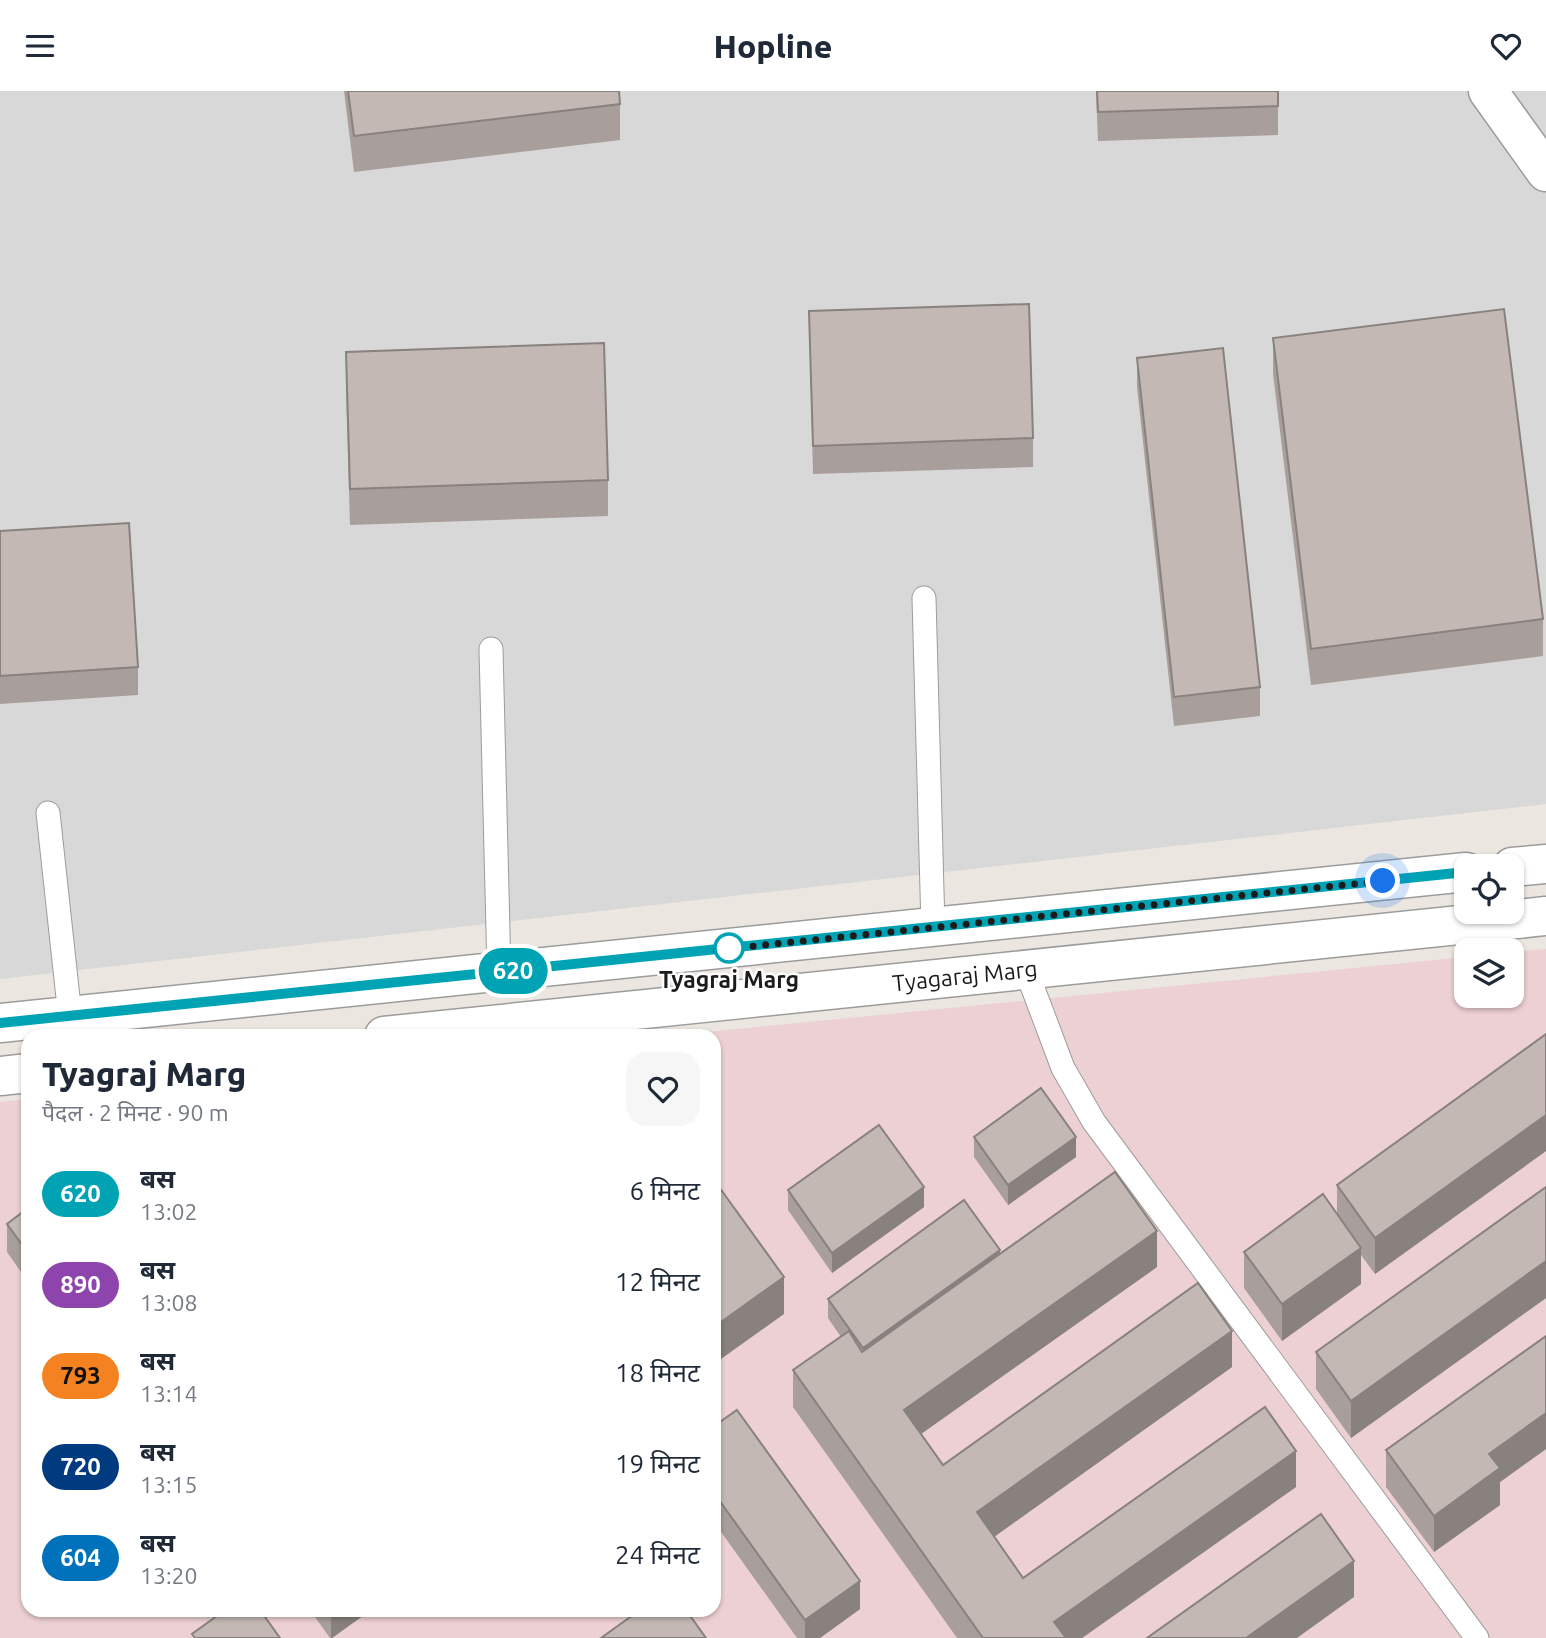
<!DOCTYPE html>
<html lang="hi">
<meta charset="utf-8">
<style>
body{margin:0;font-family:Ubuntu,"Noto Sans Devanagari",sans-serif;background:#f6f6f7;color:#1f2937;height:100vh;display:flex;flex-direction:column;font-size:26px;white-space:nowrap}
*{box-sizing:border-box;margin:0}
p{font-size:23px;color:#747a83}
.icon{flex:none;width:38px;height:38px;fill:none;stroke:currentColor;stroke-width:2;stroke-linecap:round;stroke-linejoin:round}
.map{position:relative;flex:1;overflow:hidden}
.panel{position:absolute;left:21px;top:938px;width:700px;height:588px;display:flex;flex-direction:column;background:#fff;border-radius:21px;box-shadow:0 2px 5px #0004}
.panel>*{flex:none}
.badge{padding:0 14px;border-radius:23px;font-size:24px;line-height:46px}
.controls{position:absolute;left:1454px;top:763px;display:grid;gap:14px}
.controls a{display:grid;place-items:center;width:70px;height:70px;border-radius:14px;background:#fff;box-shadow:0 2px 5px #0004;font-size:35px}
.you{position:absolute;width:35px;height:35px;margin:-18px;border:5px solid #fff;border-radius:50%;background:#1a73e8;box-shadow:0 0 0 10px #1a73e833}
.map>.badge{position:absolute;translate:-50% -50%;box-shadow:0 0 0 4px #fff}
.round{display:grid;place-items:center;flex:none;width:74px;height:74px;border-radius:21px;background:#f6f6f7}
.headline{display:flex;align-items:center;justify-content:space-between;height:119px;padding:0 21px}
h1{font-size:33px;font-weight:800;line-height:52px}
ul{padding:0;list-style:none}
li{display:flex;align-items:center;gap:21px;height:91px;padding:0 21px}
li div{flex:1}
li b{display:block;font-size:26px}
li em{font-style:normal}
li .badge{min-width:77px;font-weight:700;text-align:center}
header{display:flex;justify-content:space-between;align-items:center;height:91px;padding:0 21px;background:#fff;font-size:32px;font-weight:800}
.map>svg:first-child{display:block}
</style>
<header><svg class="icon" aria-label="menu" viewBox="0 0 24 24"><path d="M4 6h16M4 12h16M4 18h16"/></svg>Hopline<svg class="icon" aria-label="heart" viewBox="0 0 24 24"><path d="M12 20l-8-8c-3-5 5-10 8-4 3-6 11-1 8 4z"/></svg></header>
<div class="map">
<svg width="1546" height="1547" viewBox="0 0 1546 1547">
<rect width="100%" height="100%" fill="#ece6e0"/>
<!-- residential -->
<polygon fill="#d9d8d8" points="0,0 1546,0 1546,713 0,888"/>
<!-- commercial -->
<polygon fill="#edd0d3" points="1546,858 1546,1547 0,1547 0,1011 28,1008 28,1519 714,1519 714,945 666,945 1466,866 1466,905 1512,905 1512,861"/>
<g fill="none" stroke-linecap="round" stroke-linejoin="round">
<!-- service casing -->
<g stroke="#9c9c9c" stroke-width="25">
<g id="service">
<polyline points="924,507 933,836"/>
<polyline points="491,558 499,881"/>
<polyline points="48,722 70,925"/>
<polyline points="1026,879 1063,977 1094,1031 1477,1547"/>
</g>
</g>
<!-- minor casing -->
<g stroke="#9c9c9c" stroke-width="41">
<polyline id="minor" points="1488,0 1546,81"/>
</g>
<!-- tertiary casing -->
<g stroke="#9c9c9c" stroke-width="41">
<g id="tertiary">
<polyline points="1512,776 1546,773"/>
<polyline points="0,932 1466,781"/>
<path id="s1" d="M384,945L1546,825"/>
<polyline points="0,985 28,982"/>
</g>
</g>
<!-- service -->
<use href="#service" stroke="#fff" stroke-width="23"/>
<!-- minor -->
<use href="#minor" stroke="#fff" stroke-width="38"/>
<!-- tertiary -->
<use href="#tertiary" stroke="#fff" stroke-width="38"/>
</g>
<!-- wall -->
<g fill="#a89e9b">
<polygon points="344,0 619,0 620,13 620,49 354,81"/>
<polygon points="1096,0 1278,0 1278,44 1098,50"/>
<polygon points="809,220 1033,347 1033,376 813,383"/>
<polygon points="1273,247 1543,528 1543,565 1311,594 1273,283"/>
<polygon points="346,261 608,389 608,425 350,434 346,297"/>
<polygon points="1137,267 1260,596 1260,625 1174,635 1137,296"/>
<polygon points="0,440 138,576 138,604 0,613"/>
<polygon points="1546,943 1546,1060 1375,1183 1361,1164 1361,1193 1282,1250 1244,1197 1244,1161 1337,1122 1337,1094"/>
<polygon points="974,1046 1076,1066 1008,1114 974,1066"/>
<polygon points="1546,1096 1546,1207 1351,1347 1316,1298 1316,1261"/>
<polygon points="788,1099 924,1116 832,1182 788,1119"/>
<polygon points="28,1117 28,1191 7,1161 7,1133"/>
<polygon points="1000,1163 1157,1176 921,1343 943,1374 1232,1276 994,1446 1023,1487 1296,1396 1082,1547 957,1547 793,1316 793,1279 841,1246 828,1227 828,1208"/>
<polygon points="1546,1245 1546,1358 1500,1391 1500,1414 1434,1461 1386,1396 1386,1359"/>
<polygon points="714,1335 860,1518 820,1547 797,1547 714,1431"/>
<polygon points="310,1519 371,1519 332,1547 330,1547"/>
</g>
<!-- shaded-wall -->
<g fill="#88817e">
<polygon points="1546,1024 1546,1060 1375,1183 1375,1147"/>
<polygon points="1076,1046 1076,1066 1008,1114 1008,1094"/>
<polygon points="924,1096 924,1116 832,1182 832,1162"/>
<polygon points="1157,1140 1157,1176 904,1355 904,1319"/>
<polygon points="1361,1157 1361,1193 1282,1250 1282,1213"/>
<polygon points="1000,1159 1000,1179 863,1277 863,1257"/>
<polygon points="1546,1170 1546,1207 1351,1347 1351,1310"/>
<polygon points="784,1186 784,1223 714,1273 714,1236"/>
<polygon points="1232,1240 1232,1276 977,1458 977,1421"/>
<polygon points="1546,1322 1546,1358 1500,1391 1500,1414 1434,1461 1434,1425 1489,1363"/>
<polygon points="1296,1360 1296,1396 1082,1547 1054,1547 1054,1531"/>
<polygon points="1354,1470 1354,1506 1297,1547 1246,1547"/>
<polygon points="860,1490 860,1518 820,1547 805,1547 805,1529"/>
<polygon points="331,1519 371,1519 332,1547 331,1547"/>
</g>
<!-- building -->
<g fill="#c3b8b4" stroke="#88817e" stroke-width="2">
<polygon points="348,0 619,0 620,13 354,45"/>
<polygon points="1097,0 1278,0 1278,15 1098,21"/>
<polygon points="1029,213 1033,347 813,355 809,220"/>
<polygon points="1504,218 1543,528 1311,558 1273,247"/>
<polygon points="604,252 608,389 350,398 346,261"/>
<polygon points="1223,257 1260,596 1174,606 1137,267"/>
<polygon points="129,432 138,576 0,585 0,440"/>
<polygon points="1546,943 1546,1024 1375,1147 1337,1094"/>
<polygon points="1041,997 1076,1046 1008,1094 974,1046"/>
<polygon points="879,1034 924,1096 832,1162 788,1099"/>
<polygon points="1115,1081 1157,1140 904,1319 943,1374 1198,1192 1232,1240 977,1421 1023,1487 1265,1316 1296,1360 1054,1531 1066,1547 983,1547 793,1279 849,1240 862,1261"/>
<polygon points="714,1089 784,1186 714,1236"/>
<polygon points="1546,1096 1546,1170 1351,1310 1316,1261"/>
<polygon points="1323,1103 1361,1157 1282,1213 1244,1161"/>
<polygon points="964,1109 1000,1159 863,1257 828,1208"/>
<polygon points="28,1117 28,1162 7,1133"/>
<polygon points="1546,1245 1546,1322 1489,1363 1500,1377 1434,1425 1386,1359"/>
<polygon points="737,1319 860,1490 805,1529 714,1402 714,1335"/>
<polygon points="1321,1423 1354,1470 1246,1547 1147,1547"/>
<polygon points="225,1519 260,1519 280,1547 195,1547 192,1543"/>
<polygon points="640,1519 686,1519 706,1547 601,1547"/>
</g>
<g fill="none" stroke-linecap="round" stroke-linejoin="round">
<!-- line casing -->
<g stroke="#fff" stroke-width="16">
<polyline id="line" points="0,932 1466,781"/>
</g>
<!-- line -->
<use href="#line" stroke="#00a3b4" stroke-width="10"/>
<!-- walk -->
<polyline stroke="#1b1b1b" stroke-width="7" stroke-dasharray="0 12.6" points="729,857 716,859 1383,790"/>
</g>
<!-- markers -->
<circle fill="#fff" stroke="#00a3b4" stroke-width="3.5" cx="729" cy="857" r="14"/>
<g text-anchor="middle" stroke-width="5" stroke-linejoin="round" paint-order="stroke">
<!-- street labels -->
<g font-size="23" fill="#1b1b1b" stroke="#fff">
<text dy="8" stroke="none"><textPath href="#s1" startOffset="584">Tyagaraj Marg</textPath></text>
</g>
<!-- stop labels -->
<g font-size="23" font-weight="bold" fill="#1b1b1b" stroke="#fff">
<text x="729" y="897">Tyagraj Marg</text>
</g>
</g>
</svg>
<div class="controls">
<a><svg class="icon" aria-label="locate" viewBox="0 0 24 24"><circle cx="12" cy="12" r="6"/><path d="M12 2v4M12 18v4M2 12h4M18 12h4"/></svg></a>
<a><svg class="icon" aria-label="layers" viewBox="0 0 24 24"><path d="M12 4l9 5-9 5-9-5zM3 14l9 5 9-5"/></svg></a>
</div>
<div class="you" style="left:1383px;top:790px"></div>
<b class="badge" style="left:513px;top:880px;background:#00a3b4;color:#fff">620</b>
<section class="panel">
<div class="headline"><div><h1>Tyagraj Marg</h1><p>पैदल · 2 मिनट · 90 m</p></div><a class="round"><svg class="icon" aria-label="heart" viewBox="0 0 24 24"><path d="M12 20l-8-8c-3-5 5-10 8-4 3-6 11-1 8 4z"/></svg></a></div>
<ul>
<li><span class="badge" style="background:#00a3b4;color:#fff">620</span><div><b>बस</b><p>13:02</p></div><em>6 मिनट</em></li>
<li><span class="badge" style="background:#8e44ad;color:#fff">890</span><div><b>बस</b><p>13:08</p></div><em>12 मिनट</em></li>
<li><span class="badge" style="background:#f58220;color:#111">793</span><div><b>बस</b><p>13:14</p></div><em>18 मिनट</em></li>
<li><span class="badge" style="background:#003b80;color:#fff">720</span><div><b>बस</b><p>13:15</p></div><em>19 मिनट</em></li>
<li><span class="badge" style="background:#0072bc;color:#fff">604</span><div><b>बस</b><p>13:20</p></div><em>24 मिनट</em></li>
</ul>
</section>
</div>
